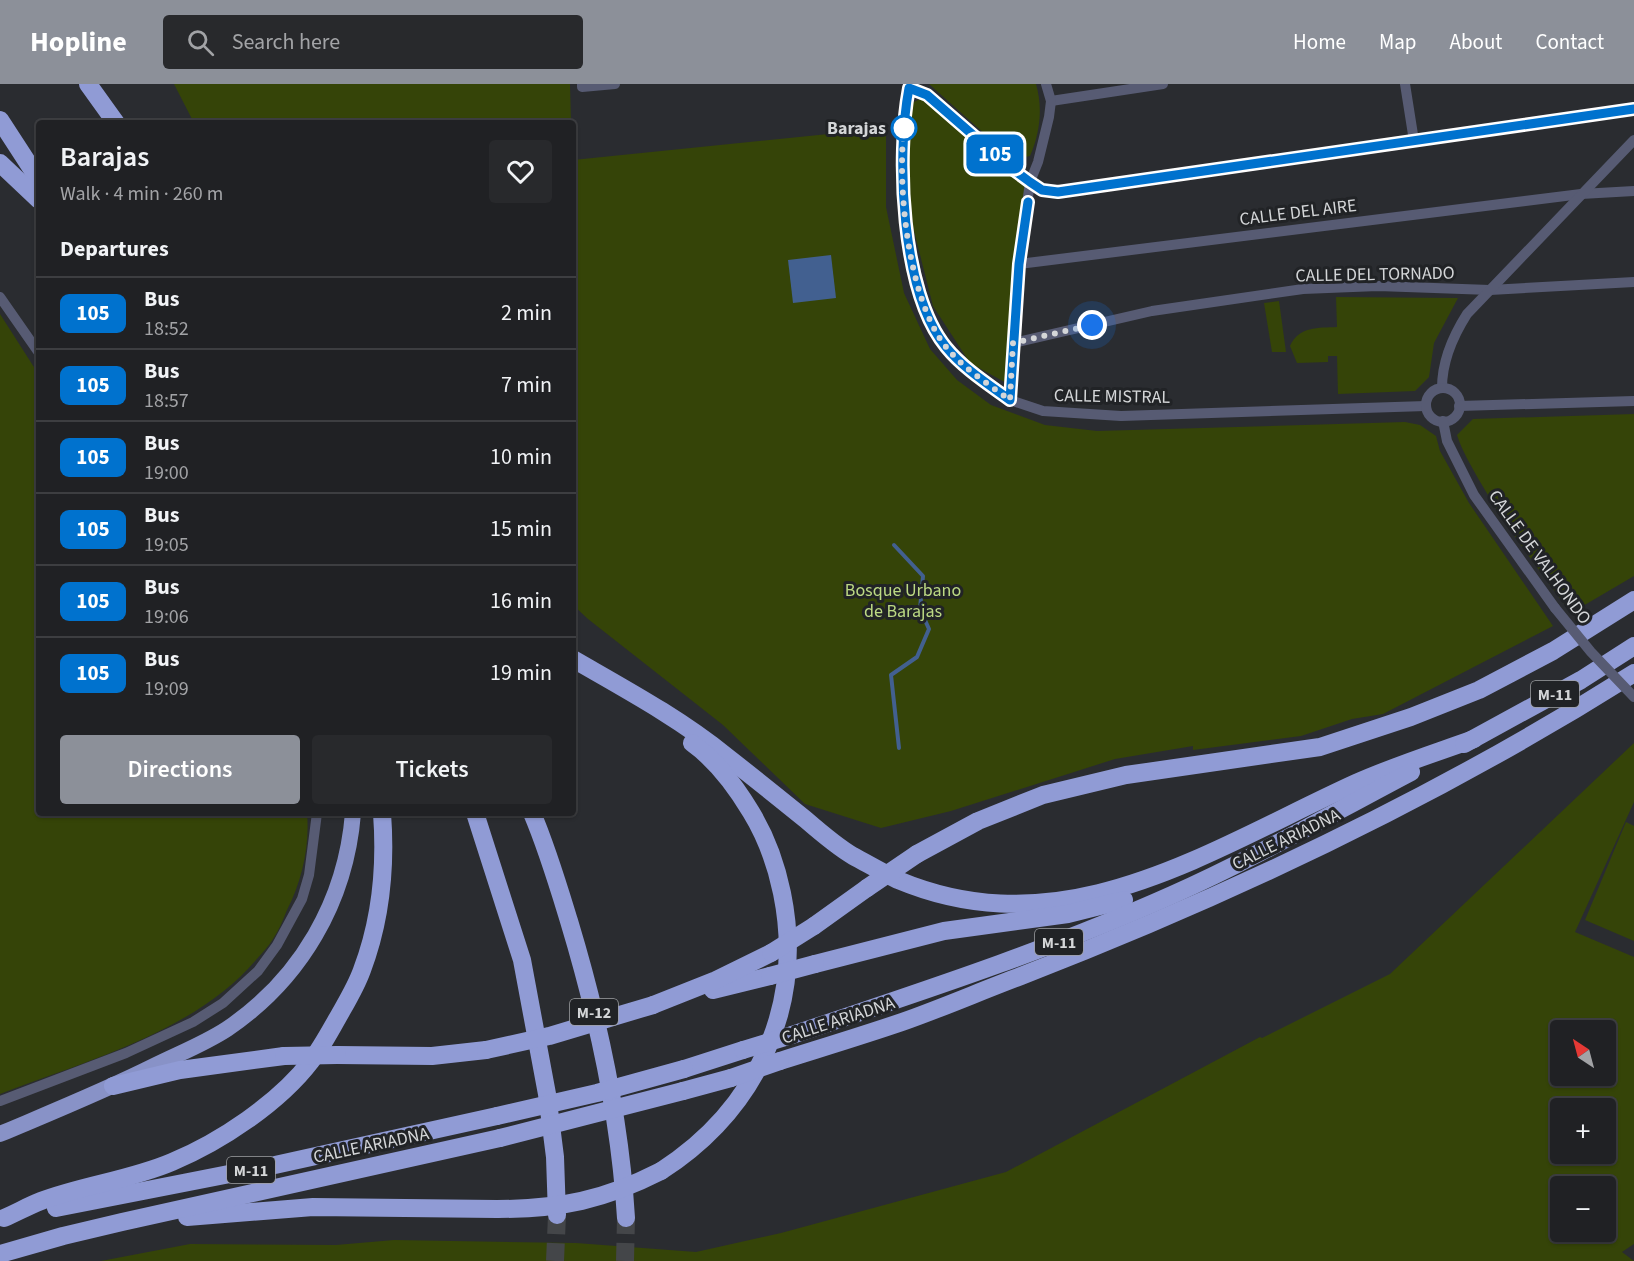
<!DOCTYPE html>
<meta charset="utf-8">
<style>
body{margin:0;font-family:"Source Sans 3",sans-serif;background:#28292c;color:#f1f3f6;height:100vh;display:flex;flex-direction:column;font-size:22px;white-space:nowrap}
*{box-sizing:border-box;margin:0}
p{font-size:20px;color:#a2a3a6}
.icon{flex:none;width:33px;height:33px;fill:none;stroke:currentColor;stroke-width:2;stroke-linecap:round;stroke-linejoin:round}
.map{position:relative;flex:1;overflow:hidden}
.details{position:absolute;left:36px;top:36px;width:540px;height:696px;display:flex;flex-direction:column;background:#202124;border-radius:6px;box-shadow:0 2px 4px #0004,0 0 0 2px #3d3e41}
.details>*{flex:none}
.badge{padding:0 12px;border-radius:9px;font-size:21px;line-height:39px}
.needle{width:39px;rotate:324deg}
.tools{position:absolute;left:1550px;top:936px;display:grid;gap:12px}
.tools a{display:grid;place-items:center;width:66px;height:66px;border-radius:6px;background:#202124;box-shadow:0 2px 4px #0004,0 0 0 2px #3d3e41;font-size:30px}
.you{position:absolute;width:30px;height:30px;margin:-15px;border:4px solid #fff;border-radius:50%;background:#1a73e8;box-shadow:0 0 0 9px #1a73e833}
.map>.badge{position:absolute;translate:-50% -50%;box-shadow:0 0 0 3px #fff}
h2{padding:0 24px;font-size:22px;line-height:54px}
.round{display:grid;place-items:center;flex:none;width:63px;height:63px;border-radius:6px;background:#28292c}
.head{display:flex;align-items:center;justify-content:space-between;height:102px;padding:0 24px}
h1{font-size:28px;font-weight:600;line-height:45px}
.primary-button{display:flex;gap:12px;margin-top:auto;padding:12px 24px}
.primary-button a{flex:1;height:69px;border-radius:6px;background:#8c9099;color:#fff;font-size:24px;font-weight:600;line-height:69px;text-align:center}
.primary-button a+a{background:#28292c;color:#f1f3f6}
ul{padding:0;list-style:none}
li{display:flex;align-items:center;gap:18px;height:72px;padding:0 24px;border-top:2px solid #3d3e41}
li div{flex:1}
li b{display:block;font-size:22px}
li em{font-style:normal}
li .badge{min-width:66px;font-weight:700;text-align:center}
header{display:flex;align-items:center;gap:36px;box-sizing:border-box;height:84px;padding:0 30px;background:#8c9099;color:#fff}
header strong{font-size:28px}
nav{display:flex;gap:33px;margin-inline-start:auto;font-size:21px}
.search{width:420px;height:54px;background:#28292c;display:flex;align-items:center;gap:15px;box-sizing:border-box;padding:0 21px;border-radius:6px;color:#a2a3a6;font-size:22px}
.map>svg:first-child{display:block}
</style>
<header>
<strong>Hopline</strong>
<div class="search"><svg class="icon" aria-label="search" viewBox="0 0 24 24"><circle cx="10" cy="10" r="6"/><path d="M15 15l6 6"/></svg>Search here</div>
<nav><a>Home</a><a>Map</a><a>About</a><a>Contact</a></nav>
</header>
<div class="map">
<svg width="1634" height="1177" viewBox="0 0 1634 1177">
<rect width="100%" height="100%" fill="#2a2c30"/>
<!-- green -->
<g fill="#354408" fill-rule="evenodd">
<polygon points="174,0 570,0 571,39 194,39"/>
<path d="M929,0H1036C1043,24 1040,49 1030,72L1015,75L1006,69Z"/>
<polygon points="922,14 1030,98 1010,301 970,279 933,222 908,123 907,51 912,19"/>
<polygon points="858,47 886,49 886,123 904,209 930,265 957,296 991,321 1045,341 1097,347 1405,338 1420,341 1436,352 1440,367 1469,419 1553,542 1383,630 1352,635 1301,652 1193,666 1193,662 1115,675 951,727 881,744 805,720 723,641 588,535 573,521 573,76"/>
<path d="M1336,213L1458,214L1434,259L1429,293L1415,307L1338,310L1337,272H1328V278L1297,279L1290,262C1299,242 1318,244 1337,243Z"/>
<polygon points="1279,217 1286,268 1272,268 1264,219"/>
<path d="M0,230L39,291V729H307C310,761 302,797 287,826C283,836 279,846 273,855C269,862 262,869 256,876C195,948 85,977 0,1010Z"/>
<path d="M1634,330V492L1571,529C1539,486 1506,443 1479,396C1471,381 1462,367 1457,351L1473,335Z"/>
<path d="M1634,659V718L1575,848L1634,873V1160L1622,1168L1634,1177H101L190,1160L336,1161L394,1156L576,1159L696,1168L781,1149L1006,1088L1260,953L1262,954L1390,890ZM1560,946H1605V992H1560ZM1560,1024H1605V1070H1560ZM1605,1102V1148H1560V1102Z"/>
<polygon points="1626,738 1634,742 1634,857 1585,836"/>
</g>
<!-- water -->
<polygon fill="#426090" points="831,171 836,214 793,219 788,176"/>
<g fill="none" stroke-linecap="round" stroke-linejoin="round">
<!-- stream -->
<polyline stroke="#426090" stroke-width="4" points="894,461 923,492 920,525 929,545 917,573 891,591 899,664"/>
<!-- motorway-tunnel -->
<g stroke="#444649" stroke-width="18" stroke-dasharray="18 9" stroke-linecap="butt">
<polyline points="555,1177 557,1131"/>
<polyline points="625,1177 626,1134"/>
</g>
<!-- minor -->
<g stroke="#575b73" stroke-width="10">
<polyline points="582,0 582,3 615,0"/>
<polyline points="910,0 904,44 904,125 911,168 925,225 945,262 972,289 1010,316 1043,327 1121,332 1426,322"/>
<polyline points="1405,0 1414,57"/>
<polyline points="909,4 927,11 1011,84 1030,98 1043,106 1058,108 1634,25"/>
<polyline points="1051,17 1163,0"/>
<polyline points="1019,180 1581,110 1634,107"/>
<polyline points="0,213 39,269"/>
<polyline points="1013,259 1152,227 1303,205 1378,202 1490,206 1634,198"/>
<path d="M1442,304C1442,277 1453,252 1467,230L1634,56"/>
<circle cx="1443" cy="321" r="17"/>
<polyline points="1010,316 1019,180 1030,98 1038,78 1049,33 1051,17 1046,0"/>
<polyline points="1459,322 1634,317"/>
<polyline points="1443,337 1447,357 1474,411 1555,524"/>
<polyline points="0,1017 126,969 193,938 223,919 258,887 277,861 302,815 309,791 317,729"/>
</g>
<!-- trunk -->
<path stroke="#8892c7" stroke-width="16" d="M0,1050C52,1028 104,1007 154,982C178,970 204,960 227,945C301,895 346,817 353,729"/>
<!-- motorway -->
<g stroke="#909bd5" stroke-width="18">
<polyline points="88,0 116,39"/>
<polyline points="0,36 39,96"/>
<polyline points="0,79 39,116"/>
<path d="M573,575C625,605 679,634 726,672C753,693 779,714 805,735C820,748 836,762 853,772C868,780 883,789 898,796C1065,866 1209,766 1356,699C1394,682 1435,669 1474,655"/>
<polyline points="1464,660 1581,596 1634,562"/>
<polyline points="475,729 522,876 547,1010 555,1073 557,1131"/>
<path d="M532,729C547,764 558,801 569,837C598,933 620,1034 626,1134"/>
<polyline points="917,770 978,737 1043,711 1126,691 1320,663 1411,633 1479,606 1553,567 1634,516"/>
<polyline points="814,842 867,804"/>
<polyline points="815,880 944,847 1068,830 1124,816"/>
<polyline points="713,906 770,892"/>
<polyline points="653,921 716,896 771,869"/>
<path d="M792,951C920,908 1049,866 1172,811C1253,775 1331,730 1411,688"/>
<polyline points="337,971 432,972 486,966"/>
<path d="M780,977C821,964 861,952 902,938C942,924 981,907 1021,892C1233,810 1441,711 1634,589"/>
<polyline points="684,985 743,966"/>
<polyline points="113,1002 180,986 284,972"/>
<polyline points="683,1007 731,994"/>
<path d="M661,1087C757,1025 805,922 782,809C776,780 767,754 751,728C736,703 717,677 692,659"/>
<polyline points="56,1124 275,1081 497,1032"/>
<polyline points="187,1133 313,1123 497,1125"/>
<path d="M4,1134C16,1129 28,1122 41,1117C83,1101 130,1096 172,1078C220,1058 279,1019 311,977C321,964 329,949 337,935C346,919 356,903 362,886C381,836 386,782 382,729"/>
<polyline points="0,1170 63,1152 122,1138 500,1054"/>
</g>
<!-- minor-bridge -->
<polyline stroke="#575b73" stroke-width="10" points="1555,524 1591,568 1634,613"/>
<!-- motorway-bridge -->
<g stroke="#909bd5" stroke-width="18">
<polyline points="867,804 917,770"/>
<polyline points="771,869 814,842"/>
<polyline points="770,892 815,880"/>
<polyline points="486,966 549,952 653,921"/>
<polyline points="743,966 792,951"/>
<polyline points="284,972 337,971"/>
<polyline points="731,994 780,977"/>
<polyline points="497,1032 597,1009 684,985"/>
<polyline points="500,1054 683,1007"/>
<path d="M497,1125C561,1125 604,1116 661,1087"/>
</g>
</g>
<g fill="none" stroke-linecap="round" stroke-linejoin="round">
<!-- line casing -->
<g stroke="#fff" stroke-width="14">
<path id="line" d="M1028,118L1019,180L1010,316C988,300 963,284 946,263C901,208 896,72 909,4L927,11L1011,84L1030,98L1042,106L1058,108L1634,25"/>
</g>
<!-- line -->
<use href="#line" stroke="#0072ce" stroke-width="9"/>
<!-- walk -->
<path stroke="#d4d6d8" stroke-width="6" stroke-dasharray="0 10.8" d="M904,44C897,102 908,216 946,263C963,284 988,300 1010,316L1013,259L1092,241"/>
</g>
<!-- markers -->
<circle fill="#fff" stroke="#0072ce" stroke-width="3" cx="904" cy="44" r="12"/>
<g text-anchor="middle" stroke-width="6" stroke-linejoin="round" paint-order="stroke">
<!-- shield labels -->
<g fill="#212326" stroke="#9ea0a3" stroke-width="1.5">
<rect x="1531" y="597" width="48" height="26" rx="4.5"/>
<rect x="1035" y="845" width="48" height="26" rx="4.5"/>
<rect x="570" y="915" width="48" height="26" rx="4.5"/>
<rect x="227" y="1073" width="48" height="26" rx="4.5"/>
</g>
<g font-size="16" font-weight="bold" fill="#d4d6d8">
<text x="1555" y="616">M-11</text>
<text x="1059" y="864">M-11</text>
<text x="594" y="934">M-12</text>
<text x="251" y="1092">M-11</text>
</g>
<!-- stop labels -->
<g font-size="18" font-weight="bold" fill="#d4d6d8" stroke="#212326" text-anchor="end">
<text x="886" y="50">Barajas</text>
</g>
<!-- street labels -->
<g font-size="18" fill="#d4d6d8" stroke="#212326">
<text transform="translate(1298 128) rotate(-7)" y="6">CALLE DEL AIRE</text>
<text transform="translate(1375 190) rotate(-1)" y="6">CALLE DEL TORNADO</text>
<text transform="translate(1112 312) rotate(1)" y="6">CALLE MISTRAL</text>
<text transform="translate(1540 473) rotate(54)" y="6">CALLE DE VALHONDO</text>
<text transform="translate(1286 755) rotate(-26)" y="6">CALLE ARIADNA</text>
<text transform="translate(838 936) rotate(-18)" y="6">CALLE ARIADNA</text>
<text transform="translate(371 1061) rotate(-12)" y="6">CALLE ARIADNA</text>
</g>
<!-- park labels -->
<g font-size="18" fill="#bcd983" stroke="#212326">
<text x="903" y="512">Bosque Urbano<tspan x="903" dy="21">de Barajas</tspan></text>
</g>
</g>
</svg>
<div class="tools">
<a><svg class="needle" viewBox="-14 -14 28 28"><path d="M0-13l5 13h-10z" fill="#e53935"/><path d="M0 13l5-13h-10z" fill="#a2a3a6"/></svg></a>
<a>+</a>
<a>−</a>
</div>
<div class="you" style="left:1092px;top:241px"></div>
<b class="badge" style="left:995px;top:70px;background:#0072ce;color:#fff">105</b>
<section class="details">
<div class="head"><div><h1>Barajas</h1><p>Walk · 4 min · 260 m</p></div><a class="round"><svg class="icon" aria-label="heart" viewBox="0 0 24 24"><path d="M12 20l-8-8c-3-5 5-10 8-4 3-6 11-1 8 4z"/></svg></a></div>
<h2>Departures</h2>
<ul>
<li><span class="badge" style="background:#0072ce;color:#fff">105</span><div><b>Bus</b><p>18:52</p></div><em>2 min</em></li>
<li><span class="badge" style="background:#0072ce;color:#fff">105</span><div><b>Bus</b><p>18:57</p></div><em>7 min</em></li>
<li><span class="badge" style="background:#0072ce;color:#fff">105</span><div><b>Bus</b><p>19:00</p></div><em>10 min</em></li>
<li><span class="badge" style="background:#0072ce;color:#fff">105</span><div><b>Bus</b><p>19:05</p></div><em>15 min</em></li>
<li><span class="badge" style="background:#0072ce;color:#fff">105</span><div><b>Bus</b><p>19:06</p></div><em>16 min</em></li>
<li><span class="badge" style="background:#0072ce;color:#fff">105</span><div><b>Bus</b><p>19:09</p></div><em>19 min</em></li>
</ul>
<div class="primary-button"><a>Directions</a><a>Tickets</a></div>
</section>
</div>
